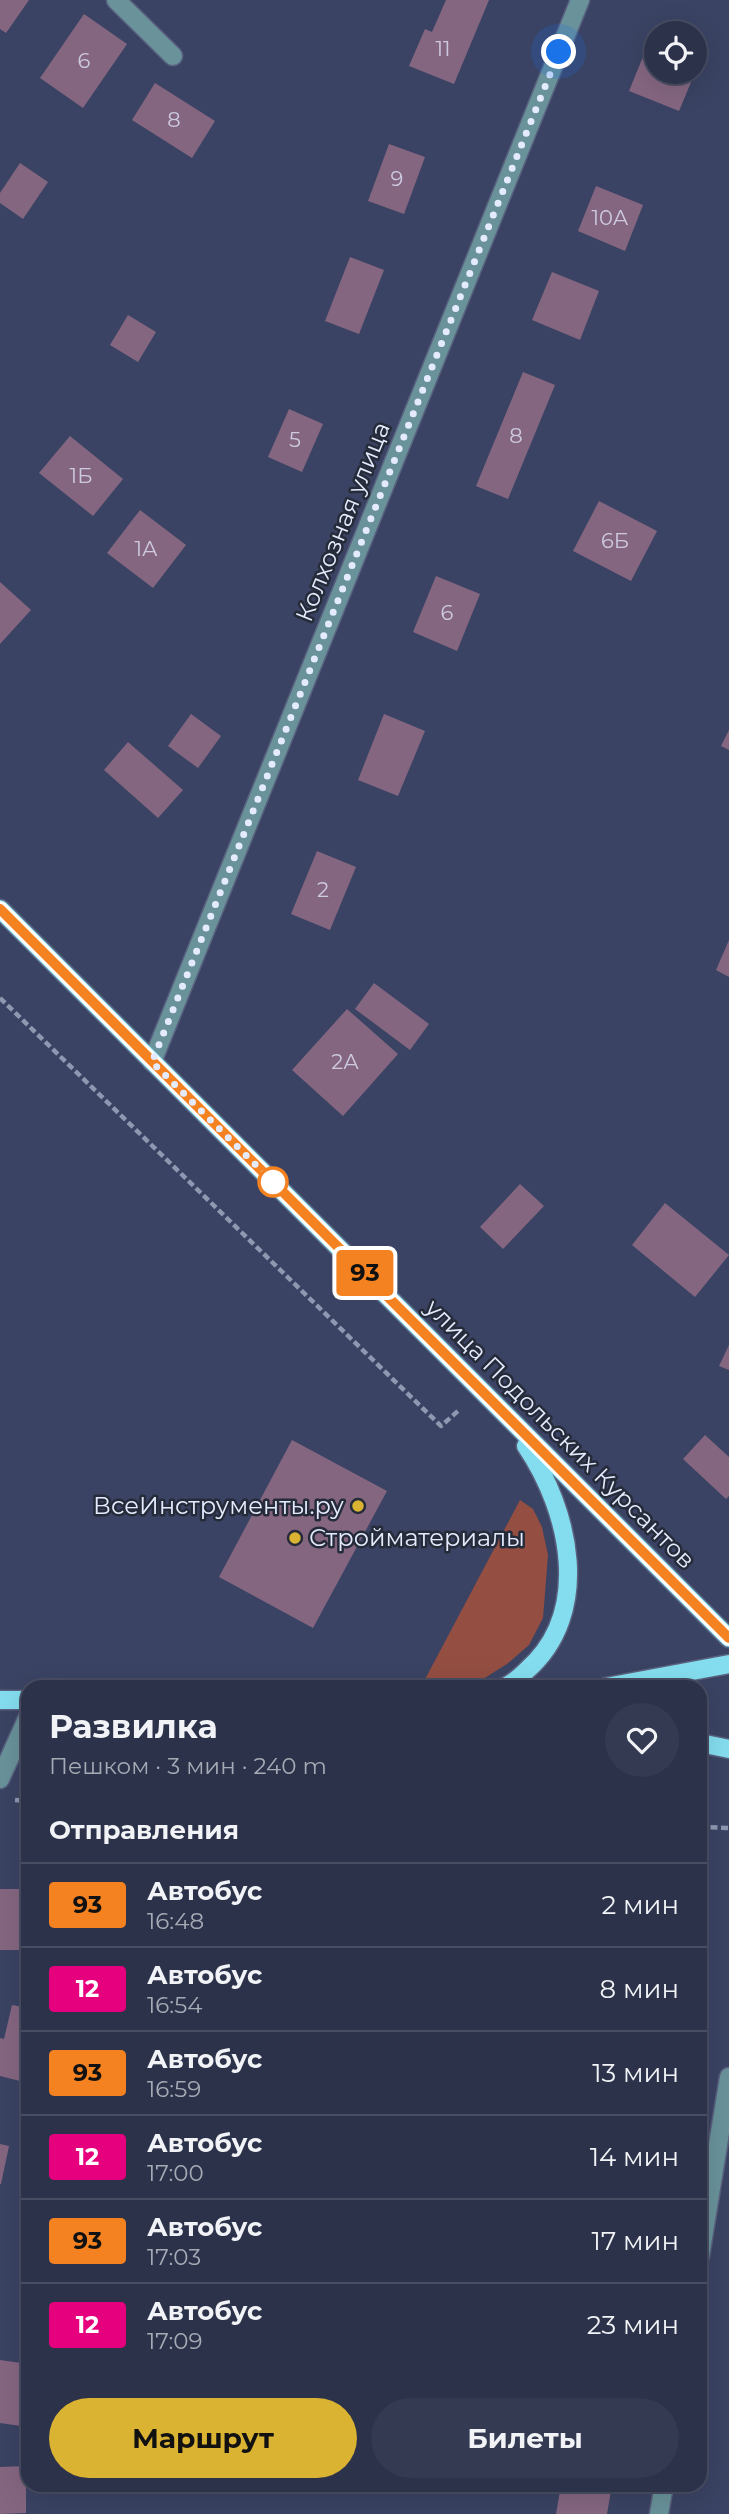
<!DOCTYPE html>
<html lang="ru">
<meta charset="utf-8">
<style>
body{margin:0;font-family:Montserrat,sans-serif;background:#343a51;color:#f1f3f6;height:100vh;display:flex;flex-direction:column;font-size:26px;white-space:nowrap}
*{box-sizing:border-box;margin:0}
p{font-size:23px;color:#a6aab5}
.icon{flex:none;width:38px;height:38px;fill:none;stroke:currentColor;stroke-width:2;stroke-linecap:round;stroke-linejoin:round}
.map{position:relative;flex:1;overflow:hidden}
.sheet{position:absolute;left:21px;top:1680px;width:686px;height:812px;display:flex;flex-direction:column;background:#2c324a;border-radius:21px;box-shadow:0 7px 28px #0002,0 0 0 2px #484d62}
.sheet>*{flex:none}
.badge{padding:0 14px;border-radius:5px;font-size:24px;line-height:46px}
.tools{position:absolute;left:644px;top:21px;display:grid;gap:14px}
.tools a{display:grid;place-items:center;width:63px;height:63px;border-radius:50%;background:#2c324a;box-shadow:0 7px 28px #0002,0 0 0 2px #484d62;font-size:35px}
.you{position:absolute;width:35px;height:35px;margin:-18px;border:5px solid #fff;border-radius:50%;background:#1a73e8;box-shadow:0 0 0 10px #1a73e833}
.map>.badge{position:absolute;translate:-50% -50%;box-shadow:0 0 0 4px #fff}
h2{padding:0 28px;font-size:26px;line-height:63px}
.round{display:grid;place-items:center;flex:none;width:74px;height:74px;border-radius:37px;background:#343a51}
.head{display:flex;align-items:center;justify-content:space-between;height:119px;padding:0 28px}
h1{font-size:33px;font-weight:700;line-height:52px}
.button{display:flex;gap:14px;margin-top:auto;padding:14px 28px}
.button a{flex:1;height:80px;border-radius:42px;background:#dab333;color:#111;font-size:28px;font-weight:700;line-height:80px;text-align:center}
.button a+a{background:#343a51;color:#f1f3f6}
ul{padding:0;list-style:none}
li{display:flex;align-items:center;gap:21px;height:84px;padding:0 28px;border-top:2px solid #484d62}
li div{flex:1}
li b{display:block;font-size:26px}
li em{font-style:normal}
li .badge{min-width:77px;font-weight:700;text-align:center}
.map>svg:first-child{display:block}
</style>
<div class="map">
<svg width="729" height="2514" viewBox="0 0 729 2514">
<rect width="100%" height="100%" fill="#3a4363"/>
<!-- green -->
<polygon fill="#944e42" points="520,1500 533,1509 542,1527 548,1555 543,1618 529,1645 507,1664 480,1681 460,1687 422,1685"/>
<!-- building -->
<g fill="#856681">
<polygon points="0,0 29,0 6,33 0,29"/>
<polygon points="446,0 489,0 454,84 409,66 425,29 432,32"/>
<polygon points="84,14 127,44 83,108 40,78"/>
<polygon points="649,42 656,45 656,72 695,72 695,61 699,63 679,111 629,91"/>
<polygon points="155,83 215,121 192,158 132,120"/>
<polygon points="389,144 425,157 404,214 368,201"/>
<polygon points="20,163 48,182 23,219 0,203 0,193"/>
<polygon points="596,186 643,205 625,251 578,231"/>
<polygon points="350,257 384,270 359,334 325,321"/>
<polygon points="552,272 599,291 580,340 532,320"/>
<polygon points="128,315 156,332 138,362 110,345"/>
<polygon points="523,372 555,385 508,499 476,486"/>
<polygon points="289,409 323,424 302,472 268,457"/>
<polygon points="70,436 123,479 93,516 39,473"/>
<polygon points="599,501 657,531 631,581 573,551"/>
<polygon points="140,510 186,545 153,588 107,553"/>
<polygon points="436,576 480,594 457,651 413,632"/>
<polygon points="0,582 31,610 0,644"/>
<polygon points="191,714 221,736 198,768 168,746"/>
<polygon points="384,714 425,731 398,796 358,780"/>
<polygon points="729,730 729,750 721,746"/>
<polygon points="128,742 183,790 158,818 104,770"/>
<polygon points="317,851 356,867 330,930 291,914"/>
<polygon points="729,940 729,977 716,970"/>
<polygon points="374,983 429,1024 410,1050 355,1009"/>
<polygon points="347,1009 398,1054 343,1116 292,1070"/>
<polygon points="520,1184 544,1206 503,1249 480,1227"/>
<polygon points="665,1203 729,1255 695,1297 632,1245"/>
<polygon points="729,1345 729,1370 719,1366"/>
<polygon points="705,1435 729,1457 729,1496 726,1499 683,1459"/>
<polygon points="292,1440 387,1491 313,1628 219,1577"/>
<rect x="0" y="1889" width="28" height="61"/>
<polygon points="12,2005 28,2008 28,2083 0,2076 0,2038 4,2039"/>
<polygon points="0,2144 9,2146 1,2184 0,2184"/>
<polygon points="0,2360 28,2364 28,2427 0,2423"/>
<polygon points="26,2466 26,2513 0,2514 0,2467"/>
<polygon points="561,2485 612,2485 607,2514 556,2514"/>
</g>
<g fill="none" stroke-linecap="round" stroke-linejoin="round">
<!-- minor casing -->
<g stroke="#59617f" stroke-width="21">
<g id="minor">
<polyline points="116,0 173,56"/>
<polyline points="152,1062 580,0"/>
<polyline points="0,1779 28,1717"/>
<polyline points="700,2256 729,2077"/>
<polyline points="659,2514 664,2485"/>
</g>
</g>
<!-- major casing -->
<g stroke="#59617f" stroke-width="21">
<g id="major">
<polyline points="0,909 729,1638"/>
<path d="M505,1687C513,1683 520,1677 526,1671C593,1613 570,1511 526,1446"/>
<polyline points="606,1687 729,1664"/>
<polyline points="0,1700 28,1700"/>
<polyline points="700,1743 729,1749"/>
</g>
</g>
<!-- path -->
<g stroke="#8f97b1" stroke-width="4.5" stroke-dasharray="7 3.5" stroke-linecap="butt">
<polyline points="0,998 441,1426 458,1411"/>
<polyline points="15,1800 28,1801"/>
<polyline points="700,1827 729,1828"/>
</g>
<!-- minor -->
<use href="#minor" stroke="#69929a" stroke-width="18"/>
<!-- major -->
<use href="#major" stroke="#84ddee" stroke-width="18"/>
</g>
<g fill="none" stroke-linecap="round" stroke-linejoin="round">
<!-- line casing -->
<g stroke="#fff" stroke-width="16">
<polyline id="line" points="0,909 729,1638"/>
</g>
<!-- line -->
<use href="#line" stroke="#f58220" stroke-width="10"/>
<!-- walk -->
<polyline stroke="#e5ebff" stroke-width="7" stroke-dasharray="0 12.6" points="273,1182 152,1062 559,52"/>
</g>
<!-- markers -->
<circle fill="#fff" stroke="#f58220" stroke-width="3.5" cx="273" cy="1182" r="14"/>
<g fill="#dab333" stroke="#262b39" stroke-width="2.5">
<circle cx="358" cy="1506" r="7"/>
<circle cx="295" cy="1538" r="7"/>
</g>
<g text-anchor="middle" stroke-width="5" stroke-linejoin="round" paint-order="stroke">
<!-- number labels -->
<g font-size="21" fill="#cdcae0">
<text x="443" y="56">11</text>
<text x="84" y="68">6</text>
<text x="174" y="127">8</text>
<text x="397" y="186">9</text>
<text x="610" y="225">10А</text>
<text x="516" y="443">8</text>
<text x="295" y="447">5</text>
<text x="81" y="483">1Б</text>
<text x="615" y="548">6Б</text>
<text x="146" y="556">1А</text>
<text x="447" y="620">6</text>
<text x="323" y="897">2</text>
<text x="345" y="1069">2А</text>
</g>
<!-- street labels -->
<g font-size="24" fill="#e5ebff" stroke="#262b39">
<text transform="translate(343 522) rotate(-68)" y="8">Колхозная улица</text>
<text transform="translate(560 1434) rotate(45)" y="8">улица Подольских Курсантов</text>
</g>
<!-- poi labels -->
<g font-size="24" fill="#e5ebff" stroke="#262b39" text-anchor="end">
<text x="344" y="1514">ВсеИнструменты.ру</text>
<text x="309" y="1546" text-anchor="start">Стройматериалы</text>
</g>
</g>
</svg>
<div class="tools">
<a><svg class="icon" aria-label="locate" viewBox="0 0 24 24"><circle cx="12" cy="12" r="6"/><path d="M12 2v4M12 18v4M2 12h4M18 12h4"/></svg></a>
</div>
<div class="you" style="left:559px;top:52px"></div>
<b class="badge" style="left:365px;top:1273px;background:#f58220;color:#111">93</b>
<section class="sheet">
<div class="head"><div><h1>Развилка</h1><p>Пешком · 3 мин · 240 m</p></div><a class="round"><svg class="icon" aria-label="heart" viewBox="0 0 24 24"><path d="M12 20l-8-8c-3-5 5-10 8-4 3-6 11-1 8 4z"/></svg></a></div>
<h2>Отправления</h2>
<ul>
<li><span class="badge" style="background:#f58220;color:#111">93</span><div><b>Автобус</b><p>16:48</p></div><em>2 мин</em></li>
<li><span class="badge" style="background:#e6007e;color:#fff">12</span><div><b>Автобус</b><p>16:54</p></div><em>8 мин</em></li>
<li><span class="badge" style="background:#f58220;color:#111">93</span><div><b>Автобус</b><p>16:59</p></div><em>13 мин</em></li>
<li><span class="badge" style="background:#e6007e;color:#fff">12</span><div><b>Автобус</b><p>17:00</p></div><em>14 мин</em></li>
<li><span class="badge" style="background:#f58220;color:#111">93</span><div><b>Автобус</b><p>17:03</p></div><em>17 мин</em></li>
<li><span class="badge" style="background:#e6007e;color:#fff">12</span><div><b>Автобус</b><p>17:09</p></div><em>23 мин</em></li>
</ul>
<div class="button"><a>Маршрут</a><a>Билеты</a></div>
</section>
</div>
